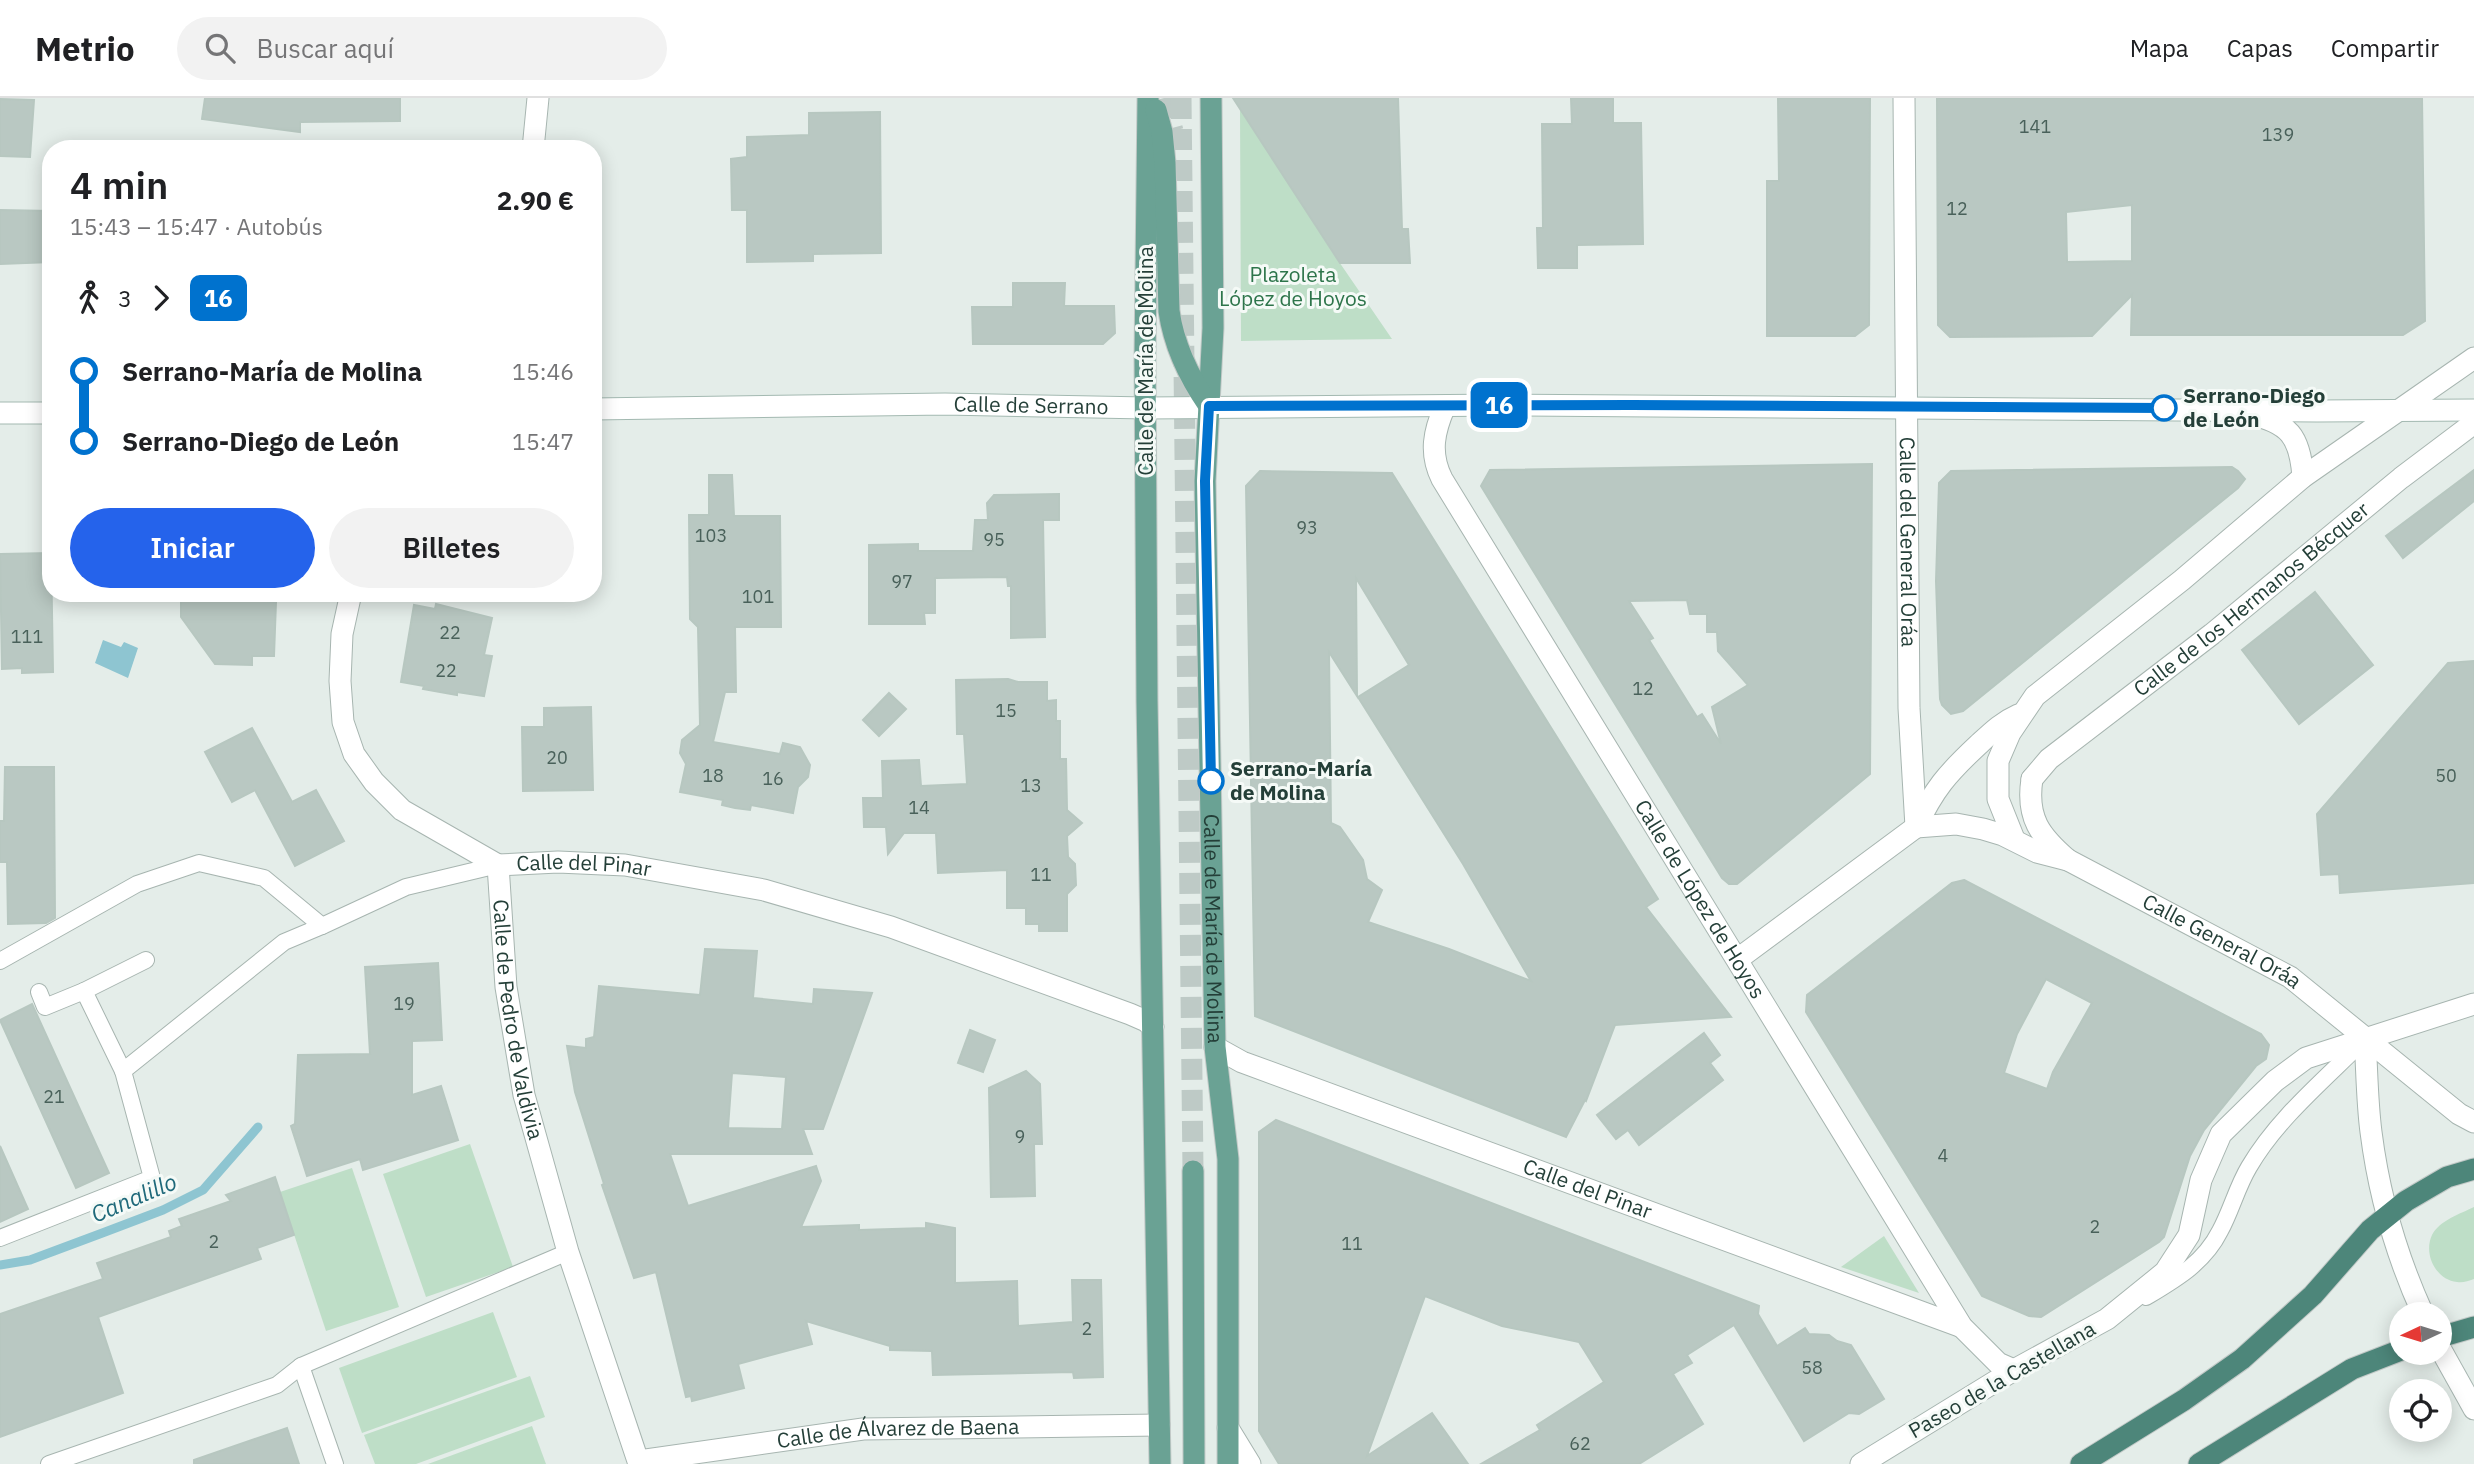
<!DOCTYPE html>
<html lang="es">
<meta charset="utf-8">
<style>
body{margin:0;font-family:"IBM Plex Sans",sans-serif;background:#f2f2f2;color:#202124;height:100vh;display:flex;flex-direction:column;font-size:26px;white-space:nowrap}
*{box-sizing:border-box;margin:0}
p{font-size:23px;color:#757577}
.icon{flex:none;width:38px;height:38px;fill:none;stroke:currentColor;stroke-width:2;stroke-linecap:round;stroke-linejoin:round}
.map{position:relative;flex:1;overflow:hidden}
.panel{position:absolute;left:42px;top:42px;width:560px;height:462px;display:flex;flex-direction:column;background:#fff;border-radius:28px;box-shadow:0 4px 18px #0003}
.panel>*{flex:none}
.badge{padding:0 14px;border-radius:10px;font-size:24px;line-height:46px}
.needle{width:46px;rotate:266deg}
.controls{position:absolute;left:2389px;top:1204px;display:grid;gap:14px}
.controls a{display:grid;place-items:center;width:63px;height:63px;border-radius:50%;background:#fff;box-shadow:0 4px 18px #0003;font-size:35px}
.map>.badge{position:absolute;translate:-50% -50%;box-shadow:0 0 0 4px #fff}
.legs{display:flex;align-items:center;gap:10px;height:77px;padding:0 28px;font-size:23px}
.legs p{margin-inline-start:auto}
.overview{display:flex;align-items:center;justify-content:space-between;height:119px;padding:0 28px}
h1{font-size:38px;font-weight:600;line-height:52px}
.button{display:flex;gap:14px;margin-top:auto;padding:14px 28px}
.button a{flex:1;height:80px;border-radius:42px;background:#2563eb;color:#fff;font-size:28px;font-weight:600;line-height:80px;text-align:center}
.button a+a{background:#f2f2f2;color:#202124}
ul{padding:0 28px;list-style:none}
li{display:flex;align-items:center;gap:24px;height:70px;font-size:26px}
li i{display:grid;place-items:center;width:10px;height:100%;margin:0 9px;background:currentColor}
li i::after{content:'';width:18px;height:18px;margin:-9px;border:5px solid;border-radius:50%;background:#fff}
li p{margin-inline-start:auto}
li:first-child i{background:linear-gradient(#0000 50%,currentColor 0)}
li:last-child i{background:linear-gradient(currentColor 50%,#0000 0)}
header{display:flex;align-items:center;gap:42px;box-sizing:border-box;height:98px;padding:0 35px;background:#fff;border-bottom:2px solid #e0e0e0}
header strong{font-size:33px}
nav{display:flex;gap:38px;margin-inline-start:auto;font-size:24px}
.search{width:490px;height:63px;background:#f2f2f2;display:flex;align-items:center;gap:18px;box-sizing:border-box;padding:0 24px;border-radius:38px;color:#757577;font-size:26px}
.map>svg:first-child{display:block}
</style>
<header>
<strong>Metrio</strong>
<div class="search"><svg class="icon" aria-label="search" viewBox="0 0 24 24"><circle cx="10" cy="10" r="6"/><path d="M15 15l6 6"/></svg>Buscar aquí</div>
<nav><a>Mapa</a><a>Capas</a><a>Compartir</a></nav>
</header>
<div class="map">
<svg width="2474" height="1366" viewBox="0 0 2474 1366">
<rect width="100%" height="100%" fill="#e4ede9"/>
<!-- green -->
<g fill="#bedec7">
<polygon points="1240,10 1333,155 1392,241 1241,243"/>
<polygon points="470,1046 513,1169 426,1199 383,1076"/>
<polygon points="352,1070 399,1209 326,1233 280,1094"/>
<path d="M2474,1109V1181C2468,1183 2463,1185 2457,1184C2436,1182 2423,1156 2432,1137C2440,1122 2460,1116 2474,1109Z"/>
<polygon points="1884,1138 1919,1195 1841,1169"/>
<polygon points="493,1214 517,1279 362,1335 339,1270"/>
<polygon points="530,1278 545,1319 416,1366 375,1366 364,1337"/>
<polygon points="532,1328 546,1366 428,1366"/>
</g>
<!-- water -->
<polygon fill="#8ec5d1" points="103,542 121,549 124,544 138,550 128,580 95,565"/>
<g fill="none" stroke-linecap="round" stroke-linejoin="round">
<!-- stream -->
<polyline stroke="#8ec5d1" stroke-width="9" points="0,1167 30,1162 105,1134 163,1112 203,1092 258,1029"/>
</g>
<!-- building -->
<g fill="#b9c8c2" stroke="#b7c7c0" stroke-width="2" fill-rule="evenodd">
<polygon points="205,0 400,0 400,23 300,24 300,34 202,21"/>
<polygon points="1233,0 1398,0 1402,131 1408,131 1410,165 1340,165"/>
<polygon points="1571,0 1613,0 1613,25 1641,25 1643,146 1577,147 1577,170 1538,170 1537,130 1543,130 1542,26 1572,26"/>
<polygon points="1778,0 1870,0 1869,227 1855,238 1767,238 1767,83 1779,83"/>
<path d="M1937,0H2422L2425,223L2403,237H2131L2132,197L2092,238L1950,239L1938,227ZM2132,107V163L2067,164L2066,114Z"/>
<polygon points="0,1 34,2 30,59 0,58"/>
<polygon points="880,14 881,155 813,156 813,163 747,164 747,112 732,112 731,61 747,59 747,39 809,37 809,15"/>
<polygon points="0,112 51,113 51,164 0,166"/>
<polygon points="1013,185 1065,185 1064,208 1114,208 1115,235 1103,246 973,246 972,209 1013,209"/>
<path d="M1872,366L1870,676L1742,782L1737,786H1729L1722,780L1481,388L1490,372ZM1687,502L1690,516H1707V534H1717L1718,553L1748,587L1712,609L1721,646L1702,616L1697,619L1649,542L1653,540L1629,503Z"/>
<polygon points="2232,369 2238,373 2245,381 2238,390 1963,613 1951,616 1942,607 1940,601 1936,483 1939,385 1951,373"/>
<polygon points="2474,372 2474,403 2403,460 2386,438"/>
<path d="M1260,373L1392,375L1658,801L1646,809L1731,919L1615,927L1586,1003L1585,1002L1566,1039L1255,918L1246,388ZM1356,480L1409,567L1358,599L1463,766L1531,883L1449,851L1368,824L1382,792L1367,781L1363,762L1340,729L1331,725L1329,554L1357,598Z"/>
<polygon points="709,377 732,377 734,418 780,418 781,529 735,529 736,594 725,594 713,644 780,656 783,645 800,649 810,667 808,679 798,689 793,715 751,707 750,712 735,710 722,707 723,702 680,694 686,666 680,655 682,642 700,627 698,529 690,521 689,417 709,417"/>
<polygon points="1059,396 1059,422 1043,422 1045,539 1011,540 1011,488 1008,488 1007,479 935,480 935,515 924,515 925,526 869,526 869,447 918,446 918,453 973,453 975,422 988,422 987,405 994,397"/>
<polygon points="51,455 53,574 22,575 22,570 2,571 0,456"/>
<polygon points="2315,494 2373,567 2299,626 2242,552"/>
<polygon points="210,495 265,495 264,503 276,504 274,558 252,558 252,567 215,566 181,519 181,502 210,501"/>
<polygon points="436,506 492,520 484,557 492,558 484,598 457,594 457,597 423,591 424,588 401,584 414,507 435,511"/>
<polygon points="2474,563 2474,785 2340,795 2339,776 2321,777 2317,716 2448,565"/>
<polygon points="1008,581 1018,584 1047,584 1047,603 1056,602 1056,623 1060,623 1060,661 1066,661 1067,712 1082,725 1067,738 1068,759 1075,766 1076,787 1067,796 1067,833 1039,833 1039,826 1026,826 1026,810 1007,810 1007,772 938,775 936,735 904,735 888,756 886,729 864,729 863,700 883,700 882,663 919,662 921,688 967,686 964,636 957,636 956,582"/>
<polygon points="889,595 906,611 879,638 863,622"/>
<polygon points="591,609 593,692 523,693 522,629 544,629 544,610"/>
<polygon points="252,630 292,704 316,692 344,743 295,768 255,692 232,704 205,654"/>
<polygon points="5,669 54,669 55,820 46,825 8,826 7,764 0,764 0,723 4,723"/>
<path d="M1964,782L2261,936L2269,947L2266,961L2256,968L2204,1032L2190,1058L2164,1139L2159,1144L2041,1219L2029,1218L1982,1198L1806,914L1807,897L1952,785ZM2046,881L2092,905L2053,974L2047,991L2004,975L2017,936Z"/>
<path d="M705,851L757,853L753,900L813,906L814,891L872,895L823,1031H803L812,1056H670L688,1108L816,1068L821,1083L801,1129L859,1127V1132L926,1130V1125L955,1130V1185L1017,1183L1018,1228L1073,1224L1072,1182H1101L1103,1279L1074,1280L1073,1274L933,1277L932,1253L890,1252V1248L806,1223L812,1246L738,1266L744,1290L692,1303L691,1298L686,1299L656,1174L634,1180L602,1087L604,1086L575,994L567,948L586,950V941L594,939L599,888L700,897ZM732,975L786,979L782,1031L728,1030Z"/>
<polygon points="438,865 442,942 412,943 412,997 441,988 458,1042 363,1072 360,1061 307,1078 291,1028 295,1026 298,957 370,956 365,869"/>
<polygon points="32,906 109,1075 76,1090 0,922"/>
<polygon points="970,932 995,942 983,974 958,965"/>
<polygon points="1704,935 1720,957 1710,965 1723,982 1639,1047 1628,1032 1616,1041 1597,1017"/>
<polygon points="1026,973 1040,986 1042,1046 1034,1046 1035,1098 991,1099 989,990"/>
<polygon points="1276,1022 1759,1208 1758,1216 1777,1248 1805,1230 1809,1236 1829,1237 1837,1243 1851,1247 1884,1301 1859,1316 1849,1315 1804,1343 1734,1227 1687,1257 1692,1265 1673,1276 1703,1326 1639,1366 1481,1366 1540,1332 1537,1327 1604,1284 1579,1244 1502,1228 1425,1198 1367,1358 1432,1315 1468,1366 1279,1366 1259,1333 1259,1034"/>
<polygon points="0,1048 28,1111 0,1124"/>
<polygon points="275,1079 294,1137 257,1150 261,1161 98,1219 123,1295 0,1339 0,1216 103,1181 97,1165 171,1139 169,1133 182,1128 179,1121 231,1103 226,1097"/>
<polygon points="287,1330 299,1366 194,1366 194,1362"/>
</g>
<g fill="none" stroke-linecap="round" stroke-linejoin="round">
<!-- primary-tunnel -->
<g stroke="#becac6" stroke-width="21" stroke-dasharray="21 10" stroke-linecap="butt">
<polyline points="1164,0 1173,33"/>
<polyline points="1181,0 1193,1073"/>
</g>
<!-- service casing -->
<g stroke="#a7b5b0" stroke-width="18">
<g id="service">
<polyline points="0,863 137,786 199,765 264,780 322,828 406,789 498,767"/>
<polyline points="39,894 45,909 84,893"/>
<polyline points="123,973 84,893 146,862"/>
<polyline points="0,1140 152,1080 123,973 284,844 322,828"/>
<path d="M2146,1199C2176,1181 2204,1165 2220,1133C2231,1113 2237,1089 2249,1069C2277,1021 2323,983 2363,943"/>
<polyline points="49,1366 277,1287 301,1268"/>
<polyline points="335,1366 301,1268 568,1154"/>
</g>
</g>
<!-- minor casing -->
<g stroke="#a7b5b0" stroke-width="23">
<g id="minor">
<path id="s1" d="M1904,0L1909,610L1916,729"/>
<polyline points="533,51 538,0"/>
<path id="s2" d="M1445,308C1434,333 1429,355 1442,381L1962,1229L1998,1265L2014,1272"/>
<path d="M2250,316C2289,325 2300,338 2303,379"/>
<polyline points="351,495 342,536 340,583 343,624 354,656 374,684 402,712 498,767"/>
<path id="s3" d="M2032,681L2049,661L2212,536L2401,380L2474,325"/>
<polyline points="1916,729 1956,726 1983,731 2003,737 2037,754 2068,762"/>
<polyline points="2014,741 1998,701 1998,663 2010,635 2035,598 2182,482 2303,379 2474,260"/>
<path id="s4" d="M498,767L558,764L625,767L764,792L891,829L1130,916L1146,923L1153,929"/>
<path id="s5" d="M498,767L506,889L524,997L568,1154L639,1366"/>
<path d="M1738,861L1916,729C1934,691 1947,676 1978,647C1991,635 2002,624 2018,617"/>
<path id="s6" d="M1215,949L1242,964L1962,1229"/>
<polyline points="1228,1330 1250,1366"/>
<path id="s7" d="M639,1363L863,1331L1159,1327"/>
<polyline points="1861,1366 2014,1272 2107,1221 2165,1174 2189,1137 2201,1082 2221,1036 2275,983 2306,960 2474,906"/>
</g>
</g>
<!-- tertiary casing -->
<g stroke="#a7b5b0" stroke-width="23">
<g id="tertiary">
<path id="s8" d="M2032,681C2026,720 2040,738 2068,762L2290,879L2459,1016L2474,1024"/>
<path d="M2365,941C2367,972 2367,1003 2371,1034C2379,1097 2397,1159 2423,1216"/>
<polyline points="2440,1250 2474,1311"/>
</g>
</g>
<!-- secondary casing -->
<g stroke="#a3b9b1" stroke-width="23">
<g id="secondary">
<path id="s9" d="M593,311L945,306L1146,310L1507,307L2317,313L2474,312"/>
<polyline points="0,315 51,315"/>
</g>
</g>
<!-- primary casing -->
<g stroke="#c2c9c7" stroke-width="23">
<g id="primary">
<polyline points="1148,0 1145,259 1147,603 1160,1366"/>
<path id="s10" d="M1211,0L1213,230L1205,383L1215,949L1228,1061V1366"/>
<path d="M1156,12L1162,34L1165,65L1169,213C1174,248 1189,279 1209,308"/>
<polyline points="1193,1073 1194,1366"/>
</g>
</g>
<!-- trunk casing -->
<g stroke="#c2c9c7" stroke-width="23">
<g id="trunk">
<polyline points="2440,1239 2474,1229"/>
<polyline points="2081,1366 2184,1302 2242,1261 2313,1197 2370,1132 2406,1103 2447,1079 2474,1071"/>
<polyline points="2199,1366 2352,1271 2401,1252"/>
</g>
</g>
<!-- service -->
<use href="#service" stroke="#fff" stroke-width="16"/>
<!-- minor -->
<use href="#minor" stroke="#fff" stroke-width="21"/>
<!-- tertiary -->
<use href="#tertiary" stroke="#fff" stroke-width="21"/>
<!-- secondary -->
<use href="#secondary" stroke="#fff" stroke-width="21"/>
<!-- primary -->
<use href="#primary" stroke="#6aa294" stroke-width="21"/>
<!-- trunk -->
<use href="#trunk" stroke="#4d867a" stroke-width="21"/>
</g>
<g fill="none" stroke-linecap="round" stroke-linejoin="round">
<!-- line-1 casing -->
<g stroke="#fff" stroke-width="16">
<polyline id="line-1" points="1211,683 1205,383 1209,308 1632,307 2164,310"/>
</g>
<!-- line-1 -->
<use href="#line-1" stroke="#0072ce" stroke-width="10"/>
</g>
<!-- markers -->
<g fill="#fff" stroke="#0072ce" stroke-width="3.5">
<circle cx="2164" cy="310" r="12"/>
<circle cx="1211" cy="683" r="12"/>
</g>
<g text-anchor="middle" stroke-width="6" stroke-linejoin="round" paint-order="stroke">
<!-- number labels -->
<g font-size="18" fill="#49615a">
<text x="2035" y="35">141</text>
<text x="2278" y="43">139</text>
<text x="1957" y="117">12</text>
<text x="1307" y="436">93</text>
<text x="711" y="444">103</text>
<text x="994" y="448">95</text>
<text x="902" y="490">97</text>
<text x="758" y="505">101</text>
<text x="450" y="541">22</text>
<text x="27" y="545">111</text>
<text x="446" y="579">22</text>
<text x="1643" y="597">12</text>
<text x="1006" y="619">15</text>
<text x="557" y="666">20</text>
<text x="713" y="684">18</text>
<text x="2446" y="684">50</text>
<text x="773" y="687">16</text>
<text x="1031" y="694">13</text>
<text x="919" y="716">14</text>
<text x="1041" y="783">11</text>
<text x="404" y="912">19</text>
<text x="54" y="1005">21</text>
<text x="1020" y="1045">9</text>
<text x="1943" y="1064">4</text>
<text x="2095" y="1135">2</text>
<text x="214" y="1150">2</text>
<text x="1352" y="1152">11</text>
<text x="1087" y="1237">2</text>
<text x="1812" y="1276">58</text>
<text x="1580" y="1352">62</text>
</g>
<!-- park labels -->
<g font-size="21" fill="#2e754b" stroke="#f5faf7">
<text x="1293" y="184">Plazoleta<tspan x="1293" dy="24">López de Hoyos</tspan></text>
</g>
<!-- street labels -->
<g font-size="21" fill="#243f38" stroke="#f5faf7">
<text transform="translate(1146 263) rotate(-90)" y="7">Calle de María de Molina</text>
<text dy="7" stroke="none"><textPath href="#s9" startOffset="438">Calle de Serrano</textPath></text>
<text dy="7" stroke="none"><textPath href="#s1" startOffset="444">Calle del General Oráa</textPath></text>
<text dy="7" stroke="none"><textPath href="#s3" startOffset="284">Calle de los Hermanos Bécquer</textPath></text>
<text dy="7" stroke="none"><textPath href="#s4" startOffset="86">Calle del Pinar</textPath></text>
<text dy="7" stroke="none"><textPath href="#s2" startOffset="569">Calle de López de Hoyos</textPath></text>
<text dy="7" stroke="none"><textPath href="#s10" startOffset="831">Calle de María de Molina</textPath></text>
<text dy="7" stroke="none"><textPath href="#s8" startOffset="268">Calle General Oráa</textPath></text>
<text dy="7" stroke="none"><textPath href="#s5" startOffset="156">Calle de Pedro de Valdivia</textPath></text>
<text dy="7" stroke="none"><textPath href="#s6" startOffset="399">Calle del Pinar</textPath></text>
<text transform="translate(2002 1282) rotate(-30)" y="7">Paseo de la Castellana</text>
<text dy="7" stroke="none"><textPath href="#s7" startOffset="261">Calle de Álvarez de Baena</textPath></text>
</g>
<!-- stop labels -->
<g font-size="21" font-weight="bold" fill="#243f38" stroke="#f5faf7" text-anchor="start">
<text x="2183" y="305">Serrano-Diego<tspan x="2183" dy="24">de León</tspan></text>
<text x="1230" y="678">Serrano-María<tspan x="1230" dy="24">de Molina</tspan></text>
</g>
<!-- water labels -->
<g font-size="23" font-style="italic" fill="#1f697a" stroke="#f5faf7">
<text transform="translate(134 1100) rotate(-23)" y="8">Canalillo</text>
</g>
</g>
</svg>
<div class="controls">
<a><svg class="needle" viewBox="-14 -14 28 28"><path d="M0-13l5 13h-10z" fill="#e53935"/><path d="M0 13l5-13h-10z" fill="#757577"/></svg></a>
<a><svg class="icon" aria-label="locate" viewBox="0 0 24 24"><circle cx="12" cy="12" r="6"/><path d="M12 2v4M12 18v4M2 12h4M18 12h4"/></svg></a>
</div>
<b class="badge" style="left:1499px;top:307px;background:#0072ce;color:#fff">16</b>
<section class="panel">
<div class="overview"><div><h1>4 min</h1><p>15:43 – 15:47 · Autobús</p></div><b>2.90 €</b></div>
<div class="legs"><svg class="icon" aria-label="walk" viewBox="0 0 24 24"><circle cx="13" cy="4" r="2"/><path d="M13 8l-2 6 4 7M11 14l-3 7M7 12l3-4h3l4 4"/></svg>3<svg class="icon" aria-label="forward" viewBox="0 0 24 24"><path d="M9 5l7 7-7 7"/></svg><b class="badge" style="background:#0072ce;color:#fff">16</b></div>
<ul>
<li><i style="color:#0072ce"></i><b>Serrano-María de Molina</b><p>15:46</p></li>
<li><i style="color:#0072ce"></i><b>Serrano-Diego de León</b><p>15:47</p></li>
</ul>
<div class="button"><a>Iniciar</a><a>Billetes</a></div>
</section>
</div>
